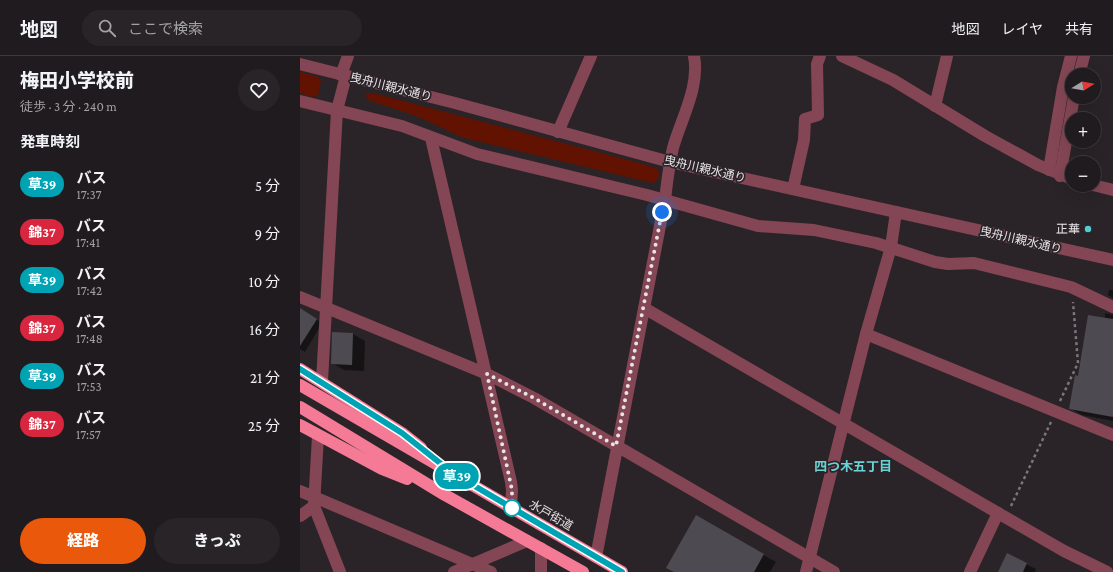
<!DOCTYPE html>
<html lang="ja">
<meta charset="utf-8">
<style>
body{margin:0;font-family:"Crimson Pro","Noto Sans JP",serif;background:#282427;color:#f1f3f6;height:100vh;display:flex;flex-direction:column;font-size:15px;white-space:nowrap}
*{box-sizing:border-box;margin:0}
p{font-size:13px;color:#a2a1a4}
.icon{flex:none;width:22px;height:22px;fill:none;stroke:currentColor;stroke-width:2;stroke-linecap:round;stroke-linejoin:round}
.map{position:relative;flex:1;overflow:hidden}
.side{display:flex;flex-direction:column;background:#201b1e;width:300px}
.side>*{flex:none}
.badge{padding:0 8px;border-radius:13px;font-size:14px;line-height:26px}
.needle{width:26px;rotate:79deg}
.buttons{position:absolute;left:765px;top:12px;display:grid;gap:8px}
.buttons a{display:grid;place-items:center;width:36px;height:36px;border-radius:50%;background:#201b1e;box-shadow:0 4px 16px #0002,0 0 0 1px #3d393c;font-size:20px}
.you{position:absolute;width:20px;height:20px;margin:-10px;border:3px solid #fff;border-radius:50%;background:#1a73e8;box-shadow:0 0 0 6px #1a73e833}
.map>.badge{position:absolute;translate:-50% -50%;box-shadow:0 0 0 2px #fff}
h2{padding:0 20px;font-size:15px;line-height:36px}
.round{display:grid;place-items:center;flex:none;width:42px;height:42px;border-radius:21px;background:#282427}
.head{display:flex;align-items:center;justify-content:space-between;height:68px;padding:0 20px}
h1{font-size:19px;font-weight:800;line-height:30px}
.button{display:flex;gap:8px;margin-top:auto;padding:8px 20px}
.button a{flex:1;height:46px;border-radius:24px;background:#ea580c;color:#fff;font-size:16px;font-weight:800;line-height:46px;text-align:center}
.button a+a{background:#282427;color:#f1f3f6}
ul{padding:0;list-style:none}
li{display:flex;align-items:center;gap:12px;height:48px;padding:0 20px}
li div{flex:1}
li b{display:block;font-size:15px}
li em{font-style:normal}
li .badge{min-width:44px;font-weight:700;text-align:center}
header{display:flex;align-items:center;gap:24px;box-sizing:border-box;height:56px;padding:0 20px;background:#201b1e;border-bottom:1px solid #3d393c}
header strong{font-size:19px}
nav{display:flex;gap:22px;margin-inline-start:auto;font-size:14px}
.search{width:280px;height:36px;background:#282427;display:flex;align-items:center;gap:10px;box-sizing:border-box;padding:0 14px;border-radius:22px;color:#a2a1a4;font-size:15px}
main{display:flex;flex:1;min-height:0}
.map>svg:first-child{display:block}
</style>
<header>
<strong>地図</strong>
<div class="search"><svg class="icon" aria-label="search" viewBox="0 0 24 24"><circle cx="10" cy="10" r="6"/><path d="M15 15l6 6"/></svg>ここで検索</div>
<nav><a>地図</a><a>レイヤ</a><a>共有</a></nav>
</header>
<main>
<section class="side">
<div class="head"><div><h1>梅田小学校前</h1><p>徒歩 · 3 分 · 240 m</p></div><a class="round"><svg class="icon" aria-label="heart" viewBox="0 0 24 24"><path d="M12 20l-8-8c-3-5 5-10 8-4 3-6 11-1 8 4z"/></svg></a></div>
<h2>発車時刻</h2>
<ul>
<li><span class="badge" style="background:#00a3b4;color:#fff">草39</span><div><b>バス</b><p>17:37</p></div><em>5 分</em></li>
<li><span class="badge" style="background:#d7263d;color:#fff">錦37</span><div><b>バス</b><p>17:41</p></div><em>9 分</em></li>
<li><span class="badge" style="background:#00a3b4;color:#fff">草39</span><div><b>バス</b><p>17:42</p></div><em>10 分</em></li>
<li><span class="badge" style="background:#d7263d;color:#fff">錦37</span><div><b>バス</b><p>17:48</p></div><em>16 分</em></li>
<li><span class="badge" style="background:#00a3b4;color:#fff">草39</span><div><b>バス</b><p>17:53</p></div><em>21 分</em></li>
<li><span class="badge" style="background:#d7263d;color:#fff">錦37</span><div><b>バス</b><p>17:57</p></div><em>25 分</em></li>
</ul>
<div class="button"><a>経路</a><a>きっぷ</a></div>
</section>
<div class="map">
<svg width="813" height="516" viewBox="0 0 813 516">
<rect width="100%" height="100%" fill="#2a2428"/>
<!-- green -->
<g fill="#611200">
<polygon points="0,16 16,20 21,24 18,40 12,41 0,37"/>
<polygon points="65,38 77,38 347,109 358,113 360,120 354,127 344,125 164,82 116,60 68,44"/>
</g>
<!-- shadow -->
<g fill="#0007">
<polygon points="809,234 813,234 813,242 808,239"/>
<polygon points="0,253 22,267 5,296 0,293"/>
<polygon points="805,257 813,259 813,365 782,359 770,352 779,321 805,262"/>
<polygon points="53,278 65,285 64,315 44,314 32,307"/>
<polygon points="396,461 476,506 470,516 376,516"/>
<polygon points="707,499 736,513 735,516 699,516"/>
</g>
<!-- building -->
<g fill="#4e4a51">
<polygon points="0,252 17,263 0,290"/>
<polygon points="788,259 813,263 813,361 769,353 775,319 778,320"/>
<polygon points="32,276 53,277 52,309 31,308"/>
<polygon points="396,459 464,498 454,516 374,516 366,512"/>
<polygon points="707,497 727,507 723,516 698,516"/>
</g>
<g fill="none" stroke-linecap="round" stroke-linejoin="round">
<!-- path -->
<g stroke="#7b7679" stroke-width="2.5" stroke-dasharray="3 3" stroke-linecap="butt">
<polyline points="760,345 778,307 773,246"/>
<polyline points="711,450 751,366"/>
</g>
<!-- minor -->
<g stroke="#844654" stroke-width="12">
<polyline points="542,0 593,24 685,80 738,109 772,123"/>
<polyline points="0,8 155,47 370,106 813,204"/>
<polyline points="41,19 48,0"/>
<polyline points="779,19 784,0"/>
<polyline points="0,45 102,70 177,98 347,139 458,170 514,174 576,187 635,206 648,208 674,207 771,231 813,251"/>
<polyline points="635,50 647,0"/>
<polyline points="258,76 291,0"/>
<polyline points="131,82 211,426 212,434 211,451"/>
<polyline points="749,114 763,31 771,0"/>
<polyline points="760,120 774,41"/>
<polyline points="793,129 813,134"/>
<polyline points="493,133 504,84 505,63 518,59 517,8 520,0"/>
<polyline points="0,241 187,318 234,342 534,516"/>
<polyline points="344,252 698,457 764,495 807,516"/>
<polyline points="566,278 813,379"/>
<polyline points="22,325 37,54 46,20"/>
<polyline points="18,380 14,450 40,516"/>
<polyline points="0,435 191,516"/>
<polyline points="0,460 14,450"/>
<path d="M296,501L365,144C367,126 369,109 373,92C381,63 400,31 394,0"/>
<polyline points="154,516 227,485"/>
<polyline points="241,516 241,492"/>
<polyline points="506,516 566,278 591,191 596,156"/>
<polyline points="670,516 698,457"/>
</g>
<!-- highway -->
<g stroke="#f47a96" stroke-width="12">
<polyline points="0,313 102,377 121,392"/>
<polyline points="0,329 322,516"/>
<polyline points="0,351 145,439 283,516"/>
<polyline points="0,369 82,413 107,423"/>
</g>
</g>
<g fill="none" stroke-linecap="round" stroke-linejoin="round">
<!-- line casing -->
<g stroke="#fff" stroke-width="9">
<polyline id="line" points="0,313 102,377 154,418 322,516"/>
</g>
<!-- line -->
<use href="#line" stroke="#00a3b4" stroke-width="6"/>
<!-- walk -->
<polyline stroke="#e7e3e6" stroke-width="4" stroke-dasharray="0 7.2" points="212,452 212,434 187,318 234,342 316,390 362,156"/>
</g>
<!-- markers -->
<circle fill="#52cdcf" stroke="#2a2428" stroke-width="1.5" cx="788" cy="173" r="4"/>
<circle fill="#fff" stroke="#00a3b4" stroke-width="2" cx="212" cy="452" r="8"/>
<g text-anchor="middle" stroke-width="3.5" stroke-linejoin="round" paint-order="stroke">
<!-- street labels -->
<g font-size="12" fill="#e7e3e6" stroke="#2a2428">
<text transform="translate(91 31) rotate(14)" y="4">曳舟川親水通り</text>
<text transform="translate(405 113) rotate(13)" y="4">曳舟川親水通り</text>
<text transform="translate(721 184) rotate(13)" y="4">曳舟川親水通り</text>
<text transform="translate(251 459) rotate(30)" y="4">水戸街道</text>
</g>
<!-- poi labels -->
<g font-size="12" fill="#e7e3e6" stroke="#2a2428" text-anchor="end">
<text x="780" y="177">正華</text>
</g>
<!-- neighbourhood labels -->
<g font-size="13" font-weight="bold" fill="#66d3d5" stroke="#2a2428">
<text x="553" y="415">四つ木五丁目</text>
</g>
</g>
</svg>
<div class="buttons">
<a><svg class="needle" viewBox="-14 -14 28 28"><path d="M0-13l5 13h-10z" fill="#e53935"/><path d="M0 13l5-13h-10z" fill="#a2a1a4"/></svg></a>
<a>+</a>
<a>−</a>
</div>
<div class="you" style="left:362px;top:156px"></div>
<b class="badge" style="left:157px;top:420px;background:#00a3b4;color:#fff">草39</b>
</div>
</main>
